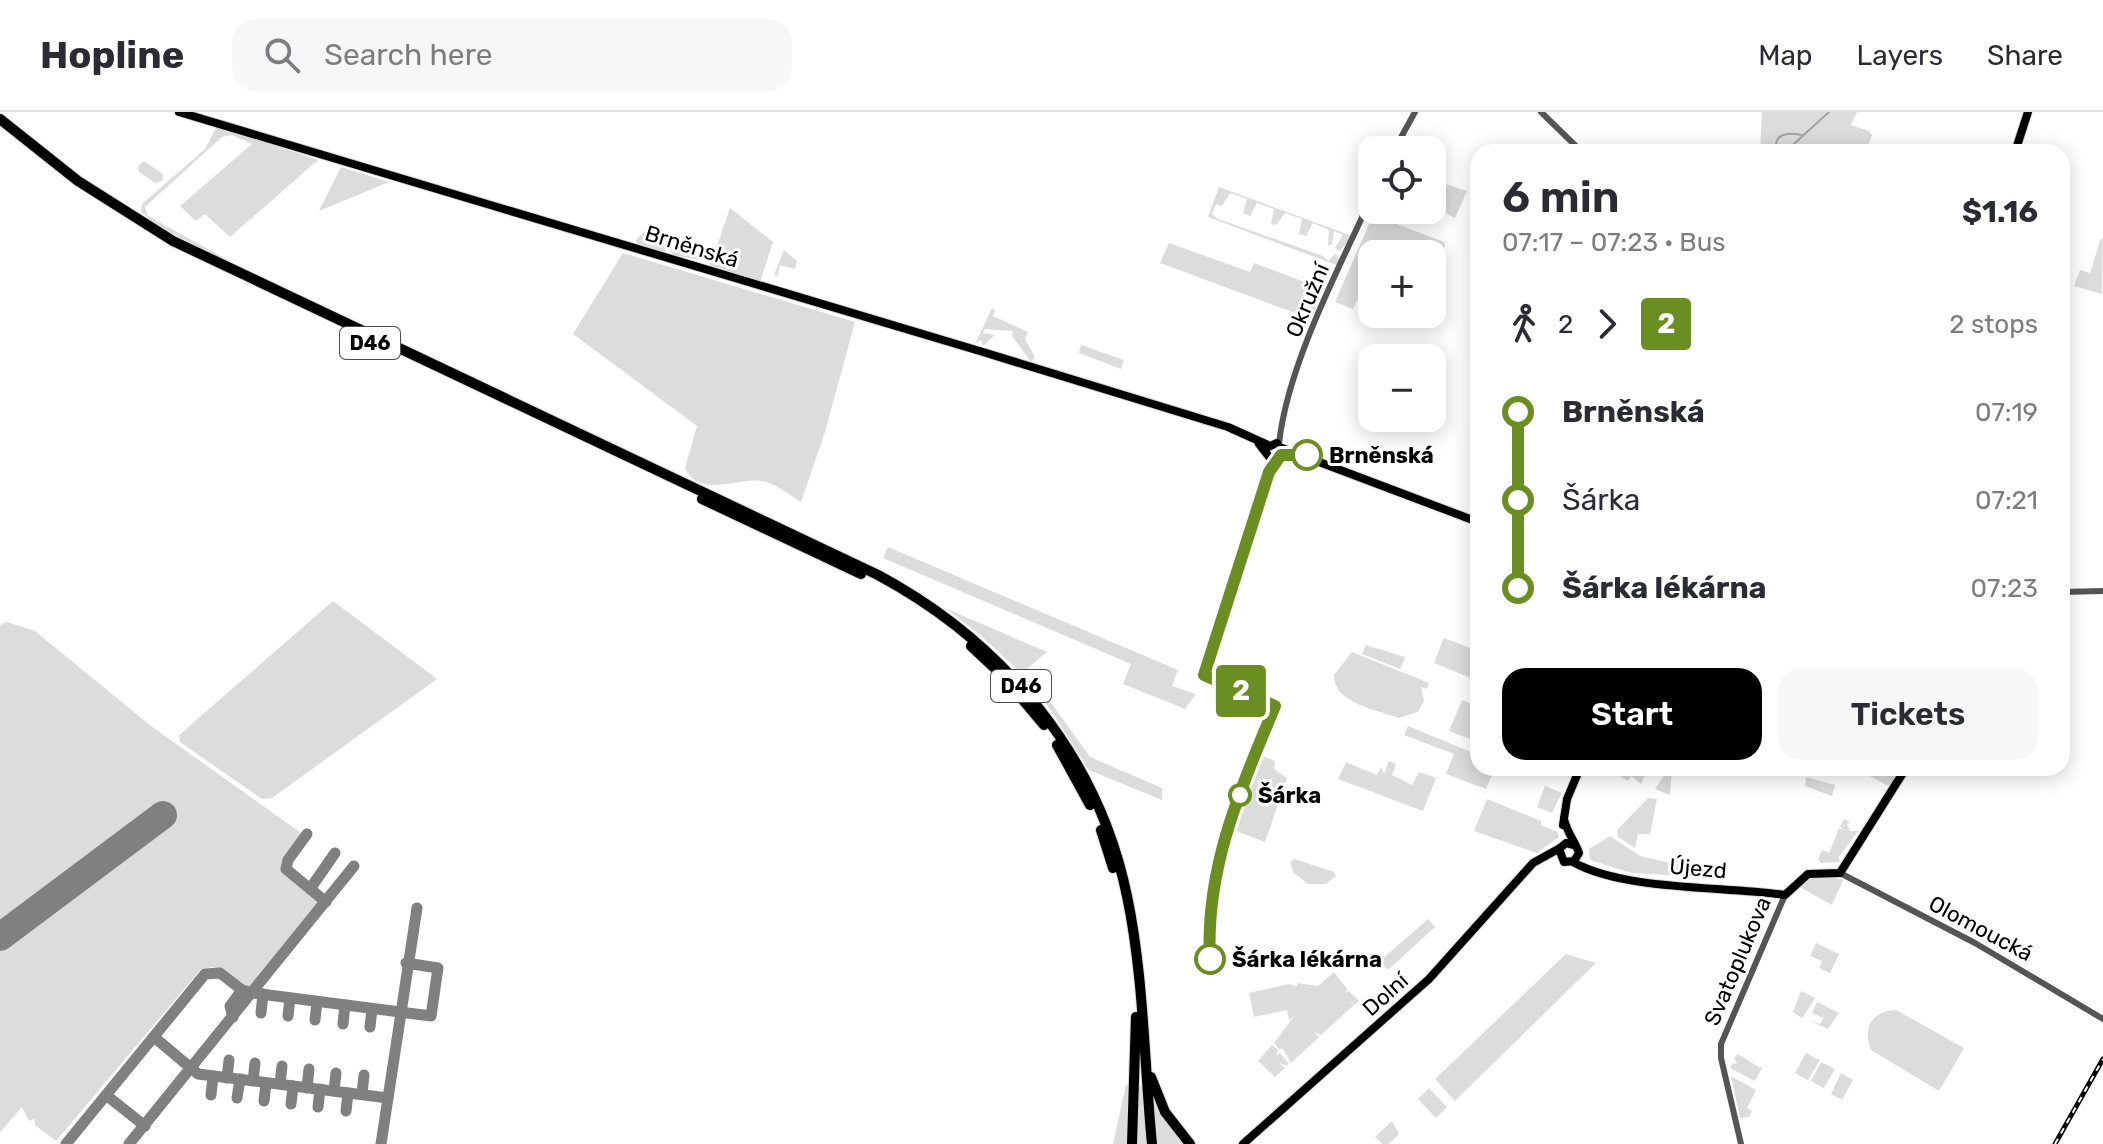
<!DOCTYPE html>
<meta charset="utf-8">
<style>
body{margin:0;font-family:Rubik,sans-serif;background:#f7f7f7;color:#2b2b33;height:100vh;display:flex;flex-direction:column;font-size:30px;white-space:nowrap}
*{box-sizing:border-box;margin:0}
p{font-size:26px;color:#7c7c81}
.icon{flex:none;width:44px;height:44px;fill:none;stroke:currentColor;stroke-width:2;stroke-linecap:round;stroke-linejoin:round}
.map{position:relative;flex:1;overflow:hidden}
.panel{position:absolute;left:1470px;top:32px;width:600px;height:632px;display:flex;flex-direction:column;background:#fff;border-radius:24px;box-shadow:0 4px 20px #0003}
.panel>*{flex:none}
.badge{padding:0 16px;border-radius:6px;font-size:28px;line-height:52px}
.controls{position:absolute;left:1358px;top:24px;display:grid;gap:16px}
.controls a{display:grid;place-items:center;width:88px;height:88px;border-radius:16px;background:#fff;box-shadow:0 4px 20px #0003;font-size:40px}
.map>.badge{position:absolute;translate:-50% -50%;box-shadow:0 0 0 4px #fff}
.legs{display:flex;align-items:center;gap:12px;height:88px;padding:0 32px;font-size:26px}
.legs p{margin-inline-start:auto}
.head{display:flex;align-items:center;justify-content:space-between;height:136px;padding:0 32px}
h1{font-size:44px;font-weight:600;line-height:60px}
.action{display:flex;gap:16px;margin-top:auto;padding:16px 32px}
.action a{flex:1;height:92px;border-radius:24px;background:#000;color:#fff;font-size:32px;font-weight:600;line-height:92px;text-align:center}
.action a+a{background:#f7f7f7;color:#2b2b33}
ul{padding:0 32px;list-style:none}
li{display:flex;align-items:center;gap:28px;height:88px;font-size:30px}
li i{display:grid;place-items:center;width:12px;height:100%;margin:0 10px;background:currentColor}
li i::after{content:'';width:20px;height:20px;margin:-10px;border:6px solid;border-radius:50%;background:#fff}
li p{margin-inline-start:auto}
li:first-child i{background:linear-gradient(#0000 50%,currentColor 0)}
li:last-child i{background:linear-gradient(currentColor 50%,#0000 0)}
header{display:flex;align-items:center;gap:48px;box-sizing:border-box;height:112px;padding:0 40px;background:#fff;border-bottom:2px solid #e1e1e2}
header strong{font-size:38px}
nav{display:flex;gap:44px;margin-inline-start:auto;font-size:28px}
.search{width:560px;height:72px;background:#f7f7f7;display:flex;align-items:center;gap:20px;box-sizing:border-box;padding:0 28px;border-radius:24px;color:#7c7c81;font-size:30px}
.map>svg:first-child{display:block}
</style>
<header>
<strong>Hopline</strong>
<div class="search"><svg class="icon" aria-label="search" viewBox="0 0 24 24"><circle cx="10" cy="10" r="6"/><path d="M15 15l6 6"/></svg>Search here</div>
<nav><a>Map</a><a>Layers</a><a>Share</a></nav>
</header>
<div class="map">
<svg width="2103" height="1032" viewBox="0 0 2103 1032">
<rect width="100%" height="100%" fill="#fff"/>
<!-- green -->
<g fill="#dcdcdc">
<polygon points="1762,0 1857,0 1851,13 1869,19 1872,23 1866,40 1760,40"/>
<polygon points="217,14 318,48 230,125 205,102 196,109 180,94 252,32 232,23 222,25 145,95 148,104 228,148 227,151 153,111 141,99 142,92 205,37"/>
<polygon points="144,49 163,62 162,69 155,71 139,60 138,54"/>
<polygon points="341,55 389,70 319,99"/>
<polygon points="1432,64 1441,68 1439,70 1467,79 1455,106 1432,94 1435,89 1432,88"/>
<polygon points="1219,75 1352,124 1340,139 1335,136 1343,123 1334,119 1332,132 1328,134 1329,118 1313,111 1306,124 1299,122 1302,107 1285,101 1276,113 1271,112 1274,97 1257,91 1250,104 1243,101 1247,87 1230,81 1222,94 1216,92 1212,102 1218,107 1323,144 1328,149 1335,142 1340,147 1339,154 1208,105"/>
<polygon points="730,96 773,130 760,170 711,154 707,149 715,140"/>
<polygon points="1373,103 1444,130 1445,133 1432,168 1432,142 1372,142 1372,154 1353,197 1335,190"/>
<polygon points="647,117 660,122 666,140 637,133 636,128"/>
<polygon points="2101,126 2103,127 2102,182 2074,174 2080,158 2090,161"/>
<polygon points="667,127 674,129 671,131 698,141 700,148 672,143"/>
<polygon points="1169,131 1250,160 1254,151 1323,177 1311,207 1160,151"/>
<polygon points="784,138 797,149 795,157 780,153 778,164 774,163"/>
<path d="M623,141L855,210L825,320L801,390C789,383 776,371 762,369C739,365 698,387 685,356L697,314L573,222Z"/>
<polygon points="992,196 995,198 993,204 1028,220 1025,227 1035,245 1031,250 1012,224 1013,219 985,217 983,221 995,223 983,234 981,228 975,232"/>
<polygon points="1081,233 1124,248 1121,257 1079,241"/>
<polygon points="888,435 1178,558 1172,574 1196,582 1185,597 1123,572 1131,552 883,446"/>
<polygon points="333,489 437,567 272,686 262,687 180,630 179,623"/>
<polygon points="945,496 1047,540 1027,557 1090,645 1162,676 1162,688 1089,658 1035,574 979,522"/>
<polygon points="7,510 35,519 151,614 301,721 295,735 285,745 284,757 321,791 254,875 245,876 213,855 201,857 56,1029 35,1013 34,1007 29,1009 22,995 0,1020 0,513"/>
<polygon points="1444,526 1478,539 1478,569 1434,551"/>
<polygon points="1366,533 1405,545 1400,557 1362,542"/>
<path d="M1352,540L1429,571L1427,577L1421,575L1424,589L1418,600L1399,606C1377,598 1333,591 1334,563Z"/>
<polygon points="1462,588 1478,594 1478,656 1495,656 1486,677 1446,662 1454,642 1404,623 1408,614 1471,640 1475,629 1449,619"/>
<polygon points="1262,644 1275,649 1274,657 1287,666 1265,730 1234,718"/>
<polygon points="1389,649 1396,652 1392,663 1412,673 1419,660 1436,666 1423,699 1338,667 1346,650 1377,663 1381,655 1384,662"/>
<polygon points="1615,656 1647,659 1641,672 1631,664 1628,669 1613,660"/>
<polygon points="1669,656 1672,656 1670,683 1655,677"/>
<polygon points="1860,656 1901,656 1890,675 1857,657"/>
<polygon points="1806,665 1835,673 1832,684 1805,674"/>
<polygon points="1545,674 1562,681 1552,701 1537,695"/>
<polygon points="1648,686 1657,687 1650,722 1638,722 1635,736 1618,725 1617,718"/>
<polygon points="1487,687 1541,709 1541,713 1558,720 1559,725 1537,741 1474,719"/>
<polygon points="1844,707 1850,710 1847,712 1850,719 1858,719 1839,745 1840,750 1821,751 1818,747 1822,738 1829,741 1839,716 1846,719 1840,715"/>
<polygon points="1610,724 1640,744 1702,758 1701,765 1632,761 1590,748 1589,737"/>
<polygon points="1294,747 1334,760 1336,764 1326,772 1308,772 1294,761 1290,750"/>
<polygon points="1831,764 1843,768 1832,793 1798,774 1811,765"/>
<polygon points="1428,807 1435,815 1388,858 1380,849"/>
<polygon points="1816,831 1839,842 1830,861 1819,856 1822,849 1810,844"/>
<polygon points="1566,842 1596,851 1455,989 1435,967"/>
<polygon points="1334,860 1347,877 1345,881 1349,879 1359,889 1355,893 1349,889 1354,893 1321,923 1314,920 1319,925 1291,951 1283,937 1279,937 1274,931 1294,904 1289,908 1287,898 1254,905 1249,881 1289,872 1297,874 1297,871 1318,874"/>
<polygon points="1801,879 1815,886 1802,906 1793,900"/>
<polygon points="1817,890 1839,901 1828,917 1808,908 1820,912 1823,906 1812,901"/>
<path d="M1896,898L1964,936L1939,979L1871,938C1862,916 1872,899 1896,898Z"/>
<polygon points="1272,933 1278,938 1276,944 1280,941 1289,952 1287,954 1280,951 1285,956 1275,965 1258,949"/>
<polygon points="1806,941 1820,948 1808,968 1795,961"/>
<polygon points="1738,942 1760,956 1763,954 1755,969 1730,956 1733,951 1737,952 1734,946"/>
<polygon points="1821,950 1835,957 1824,976 1811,969"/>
<polygon points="1841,961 1853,968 1842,988 1831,982"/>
<polygon points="1731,964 1756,978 1747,996 1752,999 1749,1005 1740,1006"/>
<polygon points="1126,973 1151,976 1186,1032 1113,1032"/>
<polygon points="1429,976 1447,995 1436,1006 1418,987"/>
<polygon points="1392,1009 1399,1022 1389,1032 1382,1032 1375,1025"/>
</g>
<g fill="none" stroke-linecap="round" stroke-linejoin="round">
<!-- stream -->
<g stroke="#a3a3a3" stroke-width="2">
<path d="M1777,40C1772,21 1788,20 1802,23"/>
<polyline points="1785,40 1829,0"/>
</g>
<!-- taxiway -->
<g stroke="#808080" stroke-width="11">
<polyline points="307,722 288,748 286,757 326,790"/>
<polyline points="310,777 335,741"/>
<polyline points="261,901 263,882"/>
<polyline points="288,904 290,886"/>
<polyline points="233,905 230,894 242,878"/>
<polyline points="315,908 317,890"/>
<polyline points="343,912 345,893"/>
<polyline points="370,915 372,897"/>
<polyline points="154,925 198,962 388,986"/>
<polyline points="227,966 229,948"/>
<polyline points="253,969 255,951"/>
<polyline points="280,972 282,954"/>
<polyline points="307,976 309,957"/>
<polyline points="334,979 336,961"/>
<polyline points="362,982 364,963"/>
<polyline points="106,983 145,1014"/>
<polyline points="211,983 213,964"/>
<polyline points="237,986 240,967"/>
<polyline points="264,989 266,971"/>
<polyline points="291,992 293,974"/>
<polyline points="318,995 320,977"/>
<polyline points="346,999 348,981"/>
<polyline points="66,1032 205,862 220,861 242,878 253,881 431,904 438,856 406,851"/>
<polyline points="129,1032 354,754"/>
<polyline points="381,1032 417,796"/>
</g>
<!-- runway -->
<polyline stroke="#808080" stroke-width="28" points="0,825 163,703"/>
<!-- major casing -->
<g stroke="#dbdbdb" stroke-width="10">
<g id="major">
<polyline points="179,0 983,240 1228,315 1268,333"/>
<polyline points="2015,40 2028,0"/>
<polyline points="1259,332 1270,346 1281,342 1277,331 1266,336"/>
<polyline points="1282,336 1478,410"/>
<path d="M1564,707C1567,721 1575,729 1579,741L1574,749L1564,750L1559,737L1566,731L1574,733"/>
<polyline points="1563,713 1567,687 1580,656"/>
<path d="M1573,750C1624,779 1725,774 1785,783L1808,762L1840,761L1906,656"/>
<polyline points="1243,1032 1429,867 1533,751 1560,736"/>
</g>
</g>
<!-- highway casing -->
<g stroke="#dbdbdb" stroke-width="12">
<g id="highway">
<path d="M0,7L78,69L173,129L878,463C1003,530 1098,643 1127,784C1144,865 1144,950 1152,1032"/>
<polyline points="702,387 861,462"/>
<polyline points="971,534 1002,563 1044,613"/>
<polyline points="1057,633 1090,693"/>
<polyline points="1101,718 1113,756"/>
<polyline points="1151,965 1165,1000 1190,1032"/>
<polyline points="1132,1032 1136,905"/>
</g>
</g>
<!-- minor -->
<g stroke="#555" stroke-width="6">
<polyline points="1541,0 1582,40"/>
<polyline points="1394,38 1415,0"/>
<path d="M1279,332C1287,254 1339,156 1372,84"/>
<polyline points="2062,480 2103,479"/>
<polyline points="1840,761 1975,831 2103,907"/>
<polyline points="1741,1032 1721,946 1721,932 1785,783"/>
</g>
<!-- major -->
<use href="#major" stroke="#000" stroke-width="8"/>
<!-- highway -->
<use href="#highway" stroke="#000" stroke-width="10"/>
<!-- rail casing -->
<g stroke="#000" stroke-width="5">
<polyline id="rail" points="2055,1032 2103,947"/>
</g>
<!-- rail -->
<use href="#rail" stroke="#fff" stroke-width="2" stroke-dasharray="6" stroke-linecap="butt"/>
</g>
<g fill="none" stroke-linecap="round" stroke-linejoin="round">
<!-- line-1 casing -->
<g stroke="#fff" stroke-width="18">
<path id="line-1" d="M1210,847C1205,756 1241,676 1275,594L1204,563L1269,360L1281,343H1307"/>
</g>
<!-- line-1 -->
<use href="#line-1" stroke="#6b8e23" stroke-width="12"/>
</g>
<!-- markers -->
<g fill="#fff" stroke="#6b8e23" stroke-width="4">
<circle cx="1307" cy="343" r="14"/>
<circle cx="1240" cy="683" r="10"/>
<circle cx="1210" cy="847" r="14"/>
</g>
<g text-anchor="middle" stroke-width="6" stroke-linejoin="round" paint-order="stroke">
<!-- shield labels -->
<g fill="#fff" stroke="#4c4c4c" stroke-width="2">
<rect x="340" y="215" width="60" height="32" rx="6"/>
<rect x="991" y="558" width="60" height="32" rx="6"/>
</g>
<g font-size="20" font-weight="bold" fill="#000">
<text x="370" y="238">D46</text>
<text x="1021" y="581">D46</text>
</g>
<!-- street labels -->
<g font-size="22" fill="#000" stroke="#fff">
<text transform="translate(692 134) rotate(17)" y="8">Brněnská</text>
<text transform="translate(1307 188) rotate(-67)" y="8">Okružní</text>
<text transform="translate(1698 756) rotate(5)" y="8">Újezd</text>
<text transform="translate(1981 816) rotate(28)" y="8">Olomoucká</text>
<text transform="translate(1737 849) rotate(-67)" y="8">Svatoplukova</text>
<text transform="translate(1385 882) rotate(-42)" y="8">Dolní</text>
</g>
<!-- stop labels -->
<g font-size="22" font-weight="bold" fill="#000" stroke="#fff" text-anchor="start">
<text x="1329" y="351">Brněnská</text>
<text x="1258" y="691">Šárka</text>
<text x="1232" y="855">Šárka lékárna</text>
</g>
</g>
</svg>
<div class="controls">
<a><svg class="icon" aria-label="locate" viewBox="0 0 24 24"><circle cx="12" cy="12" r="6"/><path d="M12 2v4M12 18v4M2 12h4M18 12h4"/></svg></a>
<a>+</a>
<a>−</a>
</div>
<b class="badge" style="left:1241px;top:579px;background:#6b8e23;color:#fff">2</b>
<section class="panel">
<div class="head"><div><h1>6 min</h1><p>07:17 – 07:23 · Bus</p></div><b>$1.16</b></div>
<div class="legs"><svg class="icon" aria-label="walk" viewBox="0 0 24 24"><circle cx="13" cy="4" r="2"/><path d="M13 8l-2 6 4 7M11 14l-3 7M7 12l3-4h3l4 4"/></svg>2<svg class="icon" aria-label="forward" viewBox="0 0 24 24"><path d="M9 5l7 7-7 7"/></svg><b class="badge" style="background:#6b8e23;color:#fff">2</b><p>2 stops</p></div>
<ul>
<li><i style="color:#6b8e23"></i><b>Brněnská</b><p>07:19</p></li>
<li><i style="color:#6b8e23"></i><span>Šárka</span><p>07:21</p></li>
<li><i style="color:#6b8e23"></i><b>Šárka lékárna</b><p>07:23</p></li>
</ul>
<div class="action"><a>Start</a><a>Tickets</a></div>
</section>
</div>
